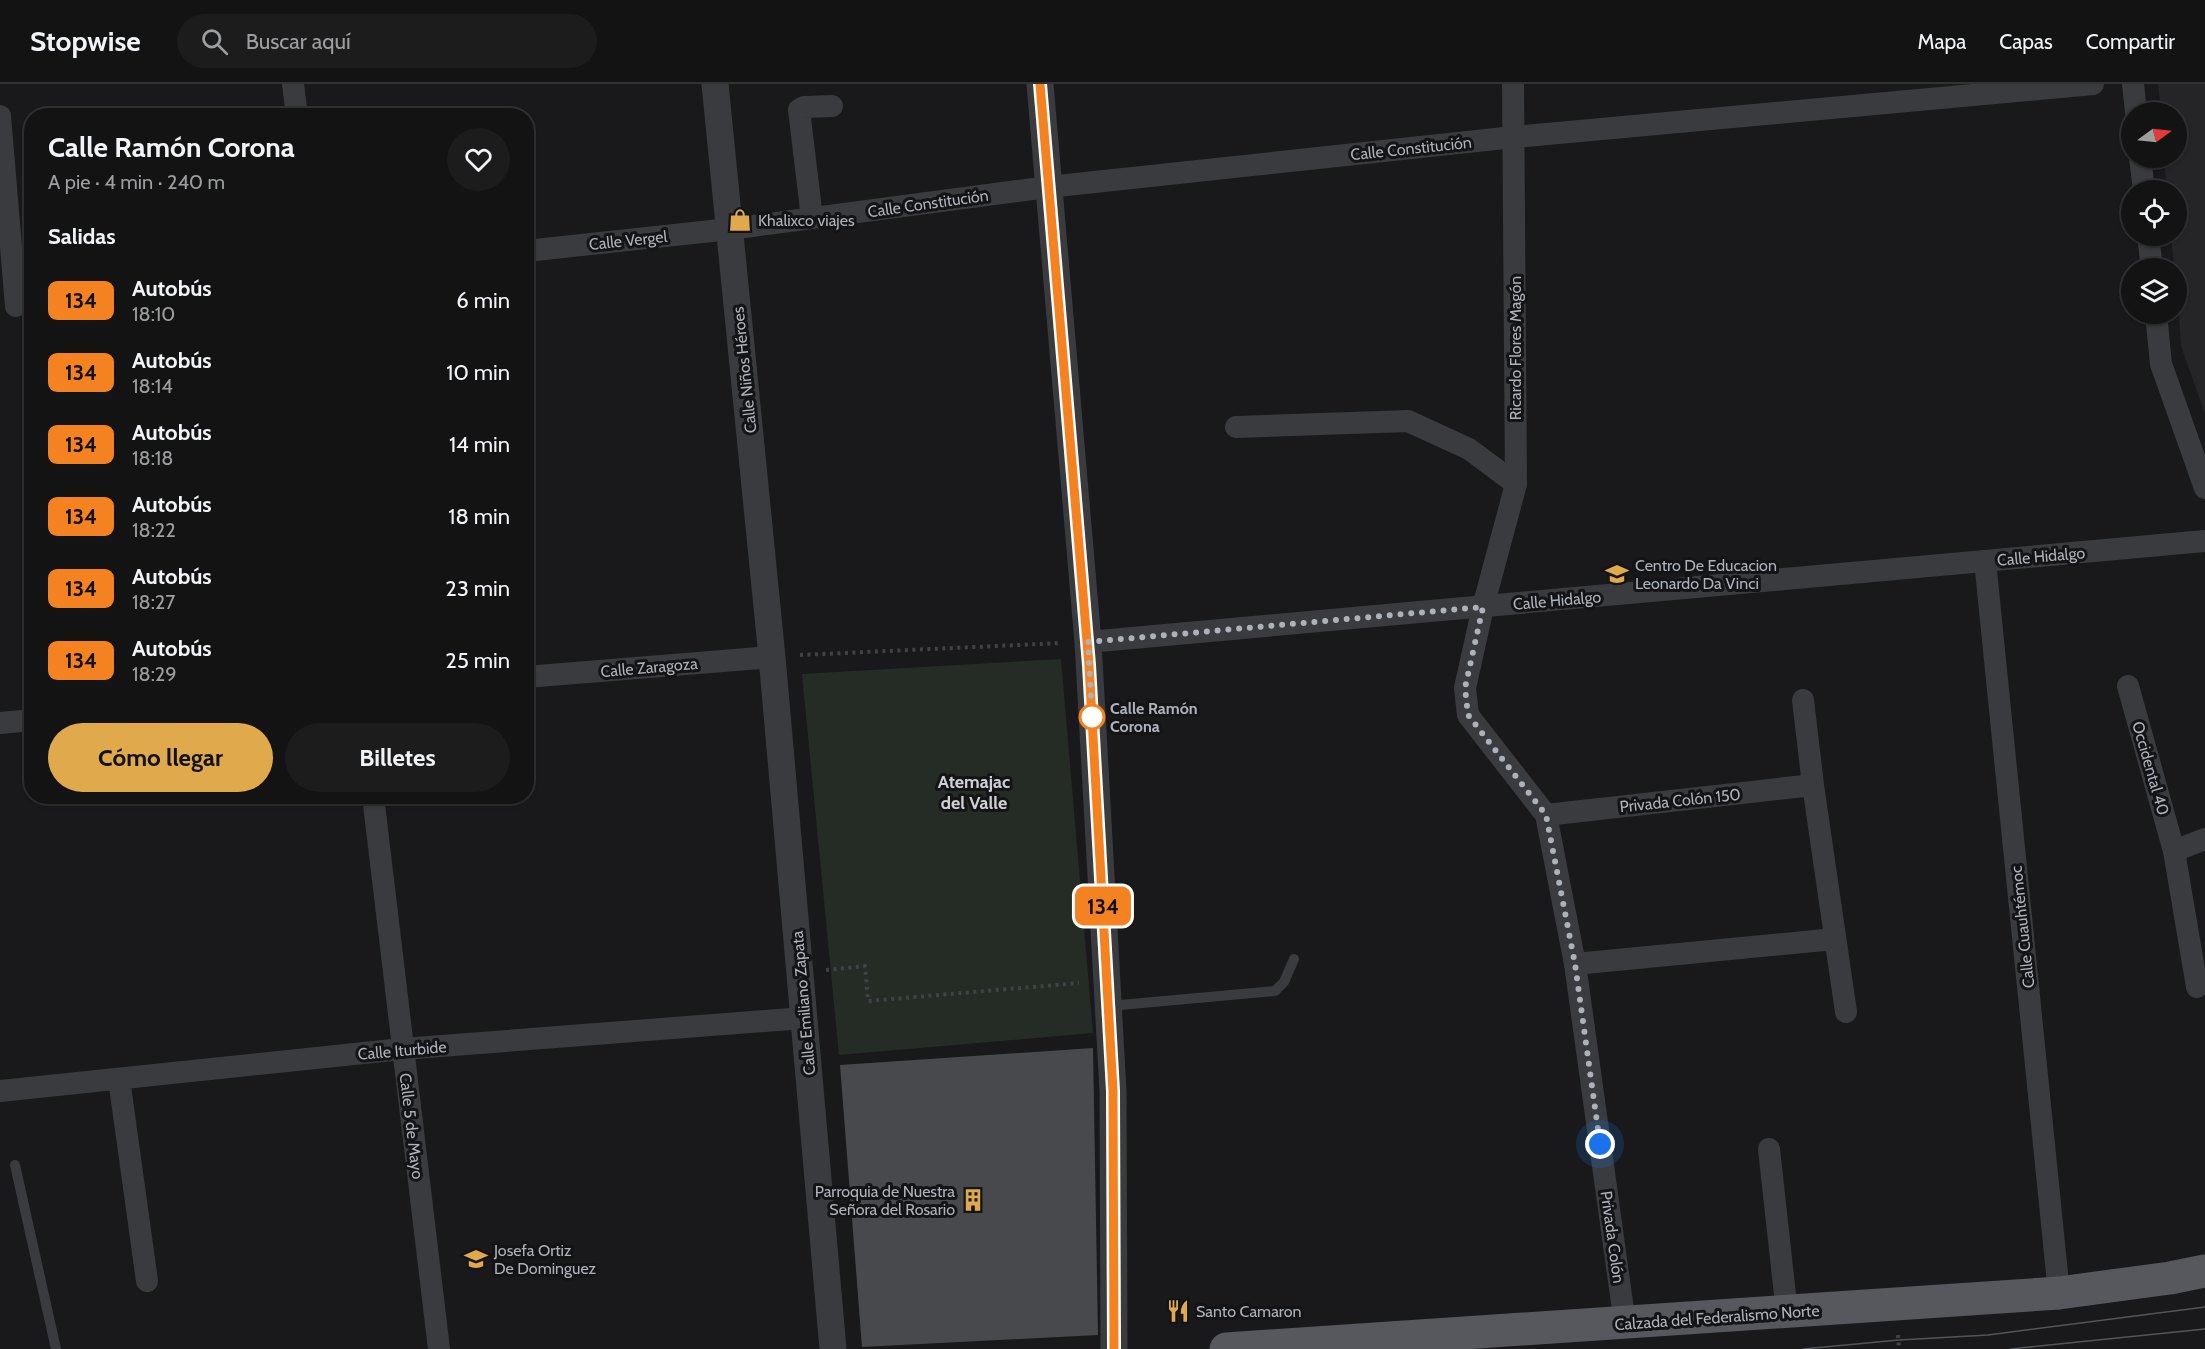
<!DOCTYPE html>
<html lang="es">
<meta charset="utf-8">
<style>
body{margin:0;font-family:Cabin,sans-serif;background:#1c1c1d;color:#f1f3f6;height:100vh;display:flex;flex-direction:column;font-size:22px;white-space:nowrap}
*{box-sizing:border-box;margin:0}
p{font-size:20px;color:#9d9ea0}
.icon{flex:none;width:33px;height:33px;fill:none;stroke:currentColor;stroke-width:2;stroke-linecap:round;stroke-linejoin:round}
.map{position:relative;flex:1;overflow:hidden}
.sheet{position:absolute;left:24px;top:24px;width:510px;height:696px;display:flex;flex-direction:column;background:#131314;border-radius:24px;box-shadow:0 2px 4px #0004,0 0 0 2px #323234}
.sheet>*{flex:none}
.badge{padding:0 12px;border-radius:9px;font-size:21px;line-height:39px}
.needle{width:39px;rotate:75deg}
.controls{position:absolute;left:2121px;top:18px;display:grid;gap:12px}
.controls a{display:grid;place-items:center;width:66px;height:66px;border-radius:50%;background:#131314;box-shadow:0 2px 4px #0004,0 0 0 2px #323234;font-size:30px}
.you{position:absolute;width:30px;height:30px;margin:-15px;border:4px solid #fff;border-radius:50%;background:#1a73e8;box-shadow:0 0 0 9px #1a73e833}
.map>.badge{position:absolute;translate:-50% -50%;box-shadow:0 0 0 3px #fff}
h2{padding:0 24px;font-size:22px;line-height:54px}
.round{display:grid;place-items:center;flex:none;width:63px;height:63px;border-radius:32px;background:#1c1c1d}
.headline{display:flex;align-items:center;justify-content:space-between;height:102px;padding:0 24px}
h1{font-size:28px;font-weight:700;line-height:45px}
.button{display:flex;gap:12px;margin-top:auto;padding:12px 24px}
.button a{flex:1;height:69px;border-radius:36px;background:#e0aa4c;color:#111;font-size:24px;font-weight:700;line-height:69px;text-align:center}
.button a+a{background:#1c1c1d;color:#f1f3f6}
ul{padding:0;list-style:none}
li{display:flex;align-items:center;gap:18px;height:72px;padding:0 24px}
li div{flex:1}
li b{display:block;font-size:22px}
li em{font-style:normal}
li .badge{min-width:66px;font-weight:700;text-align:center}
header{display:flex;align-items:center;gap:36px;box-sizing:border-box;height:84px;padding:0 30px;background:#131314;border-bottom:2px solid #323234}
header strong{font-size:28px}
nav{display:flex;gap:33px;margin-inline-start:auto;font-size:21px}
.search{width:420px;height:54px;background:#1c1c1d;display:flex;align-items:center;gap:15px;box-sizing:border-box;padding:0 21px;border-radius:33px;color:#9d9ea0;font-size:22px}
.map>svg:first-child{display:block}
</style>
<header>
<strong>Stopwise</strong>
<div class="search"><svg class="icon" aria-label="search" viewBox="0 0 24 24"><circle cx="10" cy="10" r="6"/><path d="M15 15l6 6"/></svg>Buscar aquí</div>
<nav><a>Mapa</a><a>Capas</a><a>Compartir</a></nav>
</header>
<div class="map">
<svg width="2205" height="1265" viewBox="0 0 2205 1265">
<rect width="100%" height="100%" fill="#19191b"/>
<!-- built -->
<polygon fill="#252528" points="2158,0 2205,0 2205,330 2181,262 2176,184 2174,184 2171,152 2176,152 2176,106 2167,106 2164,74 2176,74 2176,28 2161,28"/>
<!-- green -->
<polygon fill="#252c26" points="1061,575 1093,949 839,971 802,590"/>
<!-- building -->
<polygon fill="#48494d" points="1093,964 1098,1251 862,1263 840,981"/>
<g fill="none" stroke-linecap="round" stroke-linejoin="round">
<!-- path -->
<g stroke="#404246" stroke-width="4" stroke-dasharray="3 4.5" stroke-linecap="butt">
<polyline points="800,571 1062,559"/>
<polyline points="826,886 865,882 868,917 1079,899"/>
<polyline points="1898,1251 1899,1265"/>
</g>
<!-- service -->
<g stroke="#3a3b3f" stroke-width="10">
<polyline points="1109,922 1275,907 1284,898 1294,875"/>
<polyline points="15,1081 56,1265"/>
</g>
<!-- minor -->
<g stroke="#3a3b3f" stroke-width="22">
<polyline points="293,0 297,32"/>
<polyline points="1513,0 1516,400 1483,523 1465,604 1468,631 1546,731 1575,880 1625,1240"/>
<polyline points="2133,0 2136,28"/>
<polyline points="0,32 16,222"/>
<polyline points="2140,74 2144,106"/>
<polyline points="812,134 799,26 804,23 832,22"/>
<polyline points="2148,152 2152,184"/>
<polyline points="526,167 730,145 1048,103 1514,53 2093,0"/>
<polyline points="2156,230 2161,280 2205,404"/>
<polyline points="1236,343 1408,337 1469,365 1516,400"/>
<polyline points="1985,477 2059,1209"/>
<polyline points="1088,558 2205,457"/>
<polyline points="526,593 772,573"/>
<polyline points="2128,602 2174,767 2197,903"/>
<polyline points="1803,616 1813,701 1846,928"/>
<polyline points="0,639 32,636"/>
<polyline points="373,712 439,1265"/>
<polyline points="1546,731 1813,701"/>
<polyline points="2174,767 2205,755"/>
<polyline points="1575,880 1835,855"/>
<polyline points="119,995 147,1197"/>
<polyline points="0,1007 402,965 804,934"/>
<polyline points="1769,1065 1787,1229"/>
</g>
<!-- tertiary -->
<g stroke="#3a3b3f" stroke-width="27">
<polyline points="715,0 772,573 833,1265"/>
<polyline points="1040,0 1088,558 1113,1007 1114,1265"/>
</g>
<!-- primary -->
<polyline stroke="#57585e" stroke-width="33" points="1226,1265 2059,1209 2170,1194 2205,1187"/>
<!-- tram -->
<g stroke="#53555a" stroke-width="1.5">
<polyline points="1803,1265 1899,1256 1988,1251 2205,1223"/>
<polyline points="2011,1265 2205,1245"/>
</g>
</g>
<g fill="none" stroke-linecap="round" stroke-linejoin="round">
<!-- line casing -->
<g stroke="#fff" stroke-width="14">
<polyline id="line" points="1040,0 1089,581 1113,1007 1114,1265"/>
</g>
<!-- line -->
<use href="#line" stroke="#f58220" stroke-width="9"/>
<!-- walk -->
<polyline stroke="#adb1b9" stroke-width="6" stroke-dasharray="0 10.8" points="1092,633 1088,558 1483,523 1465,604 1468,631 1546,731 1575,880 1600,1060"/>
</g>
<!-- icons -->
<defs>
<g id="shop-bare" transform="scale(1.8)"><path d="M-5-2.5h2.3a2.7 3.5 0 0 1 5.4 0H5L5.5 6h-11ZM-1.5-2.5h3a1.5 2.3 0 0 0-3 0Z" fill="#e0aa4c" stroke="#141416" stroke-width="2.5" paint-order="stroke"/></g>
<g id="school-bare" transform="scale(1.8)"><path d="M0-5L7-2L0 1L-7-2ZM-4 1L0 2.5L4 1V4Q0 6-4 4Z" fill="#e0aa4c" stroke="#141416" stroke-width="2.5" paint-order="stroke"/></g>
<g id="building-bare" transform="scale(1.8)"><path d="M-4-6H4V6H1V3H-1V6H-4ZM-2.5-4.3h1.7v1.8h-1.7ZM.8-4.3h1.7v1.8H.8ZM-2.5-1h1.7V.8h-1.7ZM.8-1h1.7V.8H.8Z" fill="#e0aa4c" stroke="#141416" stroke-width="2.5" paint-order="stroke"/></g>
<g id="restaurant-bare" transform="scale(1.8)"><path d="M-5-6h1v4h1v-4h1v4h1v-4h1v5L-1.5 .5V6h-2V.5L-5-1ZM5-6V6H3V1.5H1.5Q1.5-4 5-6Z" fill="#e0aa4c" stroke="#141416" stroke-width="2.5" paint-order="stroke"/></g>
</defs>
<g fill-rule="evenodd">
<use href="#shop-bare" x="740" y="136"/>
<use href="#school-bare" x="1617" y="490"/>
<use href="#building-bare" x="973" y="1116"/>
<use href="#school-bare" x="476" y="1175"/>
<use href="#restaurant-bare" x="1178" y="1227"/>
</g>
<!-- markers -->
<circle fill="#fff" stroke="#f58220" stroke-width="3" cx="1092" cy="633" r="12"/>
<g text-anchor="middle" stroke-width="6" stroke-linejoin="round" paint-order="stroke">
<!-- street labels -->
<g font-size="16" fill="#adb1b9" stroke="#141416">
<text transform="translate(1411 64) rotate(-6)" y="6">Calle Constitución</text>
<text transform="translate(928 119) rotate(-8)" y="6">Calle Constitución</text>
<text transform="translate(628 156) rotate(-6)" y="6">Calle Vergel</text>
<text transform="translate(1515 264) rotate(-90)" y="6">Ricardo Flores Magón</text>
<text transform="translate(744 286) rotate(-96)" y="6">Calle Niños Héroes</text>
<text transform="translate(2041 472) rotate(-5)" y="6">Calle Hidalgo</text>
<text transform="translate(1557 516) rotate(-5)" y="6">Calle Hidalgo</text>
<text transform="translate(649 583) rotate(-5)" y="6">Calle Zaragoza</text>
<text transform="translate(2151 684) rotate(74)" y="6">Occidental 40</text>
<text transform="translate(1680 716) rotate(-6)" y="6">Privada Colón 150</text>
<text transform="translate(2022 843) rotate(-96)" y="6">Calle Cuauhtémoc</text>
<text transform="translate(803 919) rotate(-95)" y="6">Calle Emiliano Zapata</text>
<text transform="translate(402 966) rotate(-5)" y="6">Calle Iturbide</text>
<text transform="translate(412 1042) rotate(83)" y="6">Calle 5 de Mayo</text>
<text transform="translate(1613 1153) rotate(82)" y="6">Privada Colón</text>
<text transform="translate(1717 1233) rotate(-4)" y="6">Calzada del Federalismo Norte</text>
</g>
<!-- poi labels -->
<g font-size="16" fill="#adb1b9" stroke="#141416" text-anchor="start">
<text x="758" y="142">Khalixco viajes</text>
<text x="1635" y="487">Centro De Educacion<tspan x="1635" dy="18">Leonardo Da Vinci</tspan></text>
<text x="955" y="1113" text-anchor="end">Parroquia de Nuestra<tspan x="955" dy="18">Señora del Rosario</tspan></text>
<text x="494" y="1172">Josefa Ortiz<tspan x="494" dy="18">De Dominguez</tspan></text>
<text x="1196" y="1233">Santo Camaron</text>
</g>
<!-- stop labels -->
<g font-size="16" font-weight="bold" fill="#adb1b9" stroke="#141416" text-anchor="start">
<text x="1110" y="630">Calle Ramón<tspan x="1110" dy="18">Corona</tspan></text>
</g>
<!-- neighbourhood labels -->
<g font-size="18" font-weight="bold" fill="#cdd0d5" stroke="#141416">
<text x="974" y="704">Atemajac<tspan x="974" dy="21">del Valle</tspan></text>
</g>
</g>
</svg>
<div class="controls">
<a><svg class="needle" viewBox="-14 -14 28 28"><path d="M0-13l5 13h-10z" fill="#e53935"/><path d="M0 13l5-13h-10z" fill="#9d9ea0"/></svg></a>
<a><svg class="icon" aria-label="locate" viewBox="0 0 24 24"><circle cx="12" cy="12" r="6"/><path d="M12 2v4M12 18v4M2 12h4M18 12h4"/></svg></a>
<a><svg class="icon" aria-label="layers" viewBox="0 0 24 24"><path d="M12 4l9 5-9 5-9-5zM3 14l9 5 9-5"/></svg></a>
</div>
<div class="you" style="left:1600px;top:1060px"></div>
<b class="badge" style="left:1103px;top:822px;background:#f58220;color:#111">134</b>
<section class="sheet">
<div class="headline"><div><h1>Calle Ramón Corona</h1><p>A pie · 4 min · 240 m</p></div><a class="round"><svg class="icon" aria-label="heart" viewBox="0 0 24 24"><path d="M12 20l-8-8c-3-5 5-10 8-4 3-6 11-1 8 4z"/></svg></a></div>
<h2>Salidas</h2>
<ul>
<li><span class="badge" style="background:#f58220;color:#111">134</span><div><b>Autobús</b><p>18:10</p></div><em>6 min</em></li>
<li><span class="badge" style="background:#f58220;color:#111">134</span><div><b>Autobús</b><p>18:14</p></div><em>10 min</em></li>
<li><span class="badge" style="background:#f58220;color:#111">134</span><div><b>Autobús</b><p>18:18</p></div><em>14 min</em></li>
<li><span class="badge" style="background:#f58220;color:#111">134</span><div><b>Autobús</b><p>18:22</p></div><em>18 min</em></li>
<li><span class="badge" style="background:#f58220;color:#111">134</span><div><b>Autobús</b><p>18:27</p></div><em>23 min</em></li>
<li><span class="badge" style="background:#f58220;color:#111">134</span><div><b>Autobús</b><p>18:29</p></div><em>25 min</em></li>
</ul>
<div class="button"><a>Cómo llegar</a><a>Billetes</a></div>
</section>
</div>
